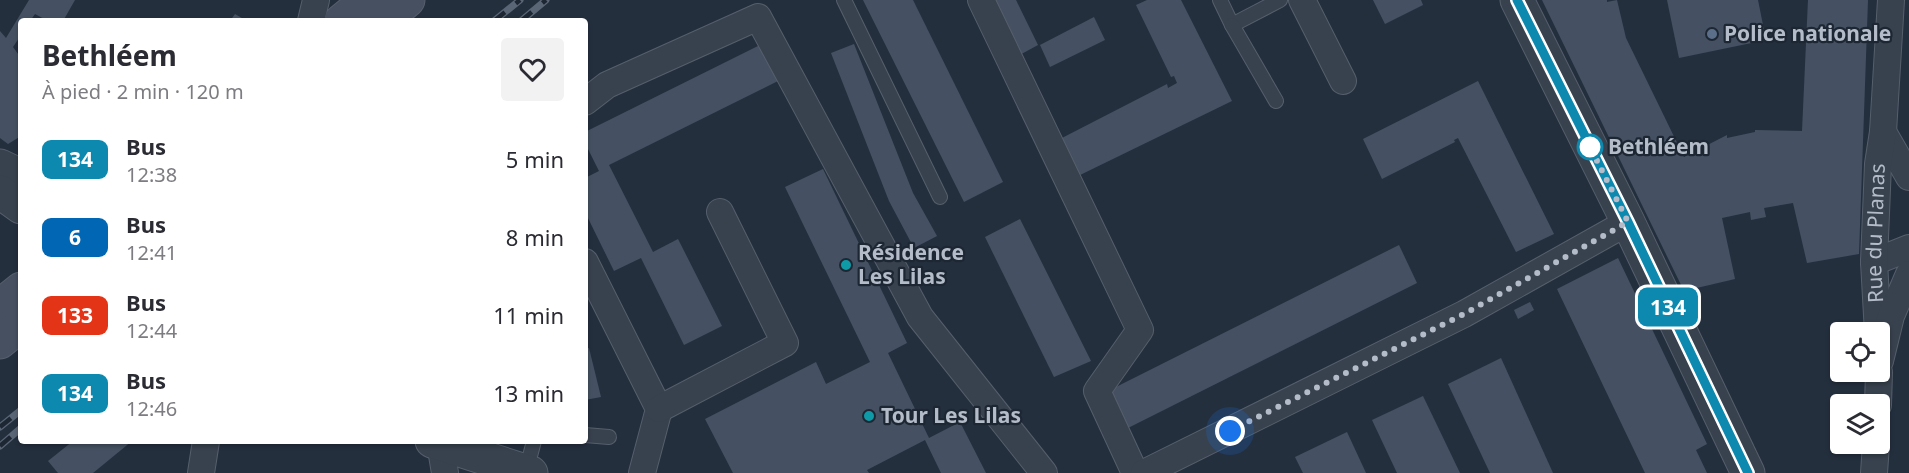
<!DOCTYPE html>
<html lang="fr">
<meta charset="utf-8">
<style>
body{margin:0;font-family:"Noto Sans",sans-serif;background:#f2f2f3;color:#2b2b33;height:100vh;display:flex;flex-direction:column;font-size:22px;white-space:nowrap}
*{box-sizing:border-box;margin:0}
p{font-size:20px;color:#7c7c81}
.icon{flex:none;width:33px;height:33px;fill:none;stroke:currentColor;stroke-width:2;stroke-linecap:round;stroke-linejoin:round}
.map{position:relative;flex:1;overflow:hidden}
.drawer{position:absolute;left:18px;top:18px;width:570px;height:426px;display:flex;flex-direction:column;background:#fff;border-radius:6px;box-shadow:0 2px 4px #0004}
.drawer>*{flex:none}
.badge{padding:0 12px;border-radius:9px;font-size:21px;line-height:39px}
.controls{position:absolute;left:1830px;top:322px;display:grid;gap:12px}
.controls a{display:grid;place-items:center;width:60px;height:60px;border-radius:6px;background:#fff;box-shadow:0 2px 4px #0004;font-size:30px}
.you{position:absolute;width:30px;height:30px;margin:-15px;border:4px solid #fff;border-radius:50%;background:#1a73e8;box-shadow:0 0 0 9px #1a73e833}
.map>.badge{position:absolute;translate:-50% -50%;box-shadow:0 0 0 3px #fff}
.round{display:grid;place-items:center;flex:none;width:63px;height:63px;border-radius:6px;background:#f2f2f3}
.head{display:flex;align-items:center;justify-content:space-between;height:102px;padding:0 24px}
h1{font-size:28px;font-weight:700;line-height:45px}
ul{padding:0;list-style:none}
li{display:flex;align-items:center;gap:18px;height:78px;padding:0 24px}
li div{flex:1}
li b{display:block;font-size:22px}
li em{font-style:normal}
li .badge{min-width:66px;font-weight:700;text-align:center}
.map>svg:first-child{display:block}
</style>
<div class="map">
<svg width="1909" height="473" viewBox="0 0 1909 473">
<rect width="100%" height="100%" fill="#242f3e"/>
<!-- building -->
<g fill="#455162">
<polygon points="29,0 75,0 63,21 48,21 35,14 30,21 21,21 21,35 13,47 21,58 21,136 8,144 0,138 0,31 6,38"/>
<polygon points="863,0 913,0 1003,182 964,202"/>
<polygon points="988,0 1016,0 1038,45 1016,57"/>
<polygon points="1147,0 1181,0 1232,101 1078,176 1060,139 1167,84 1168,88 1177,83 1174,76 1171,77 1136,5"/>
<polygon points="1373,0 1421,0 1423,5 1385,24"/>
<polygon points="1542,0 1607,0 1607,2 1617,0 1626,38 1684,157 1727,135 1727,138 1755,132 1755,130 1802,131 1808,0 1868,0 1859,254 1807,263 1793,203 1764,208 1766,217 1751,220 1750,212 1722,218 1735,279 1684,291"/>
<polygon points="1667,0 1758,0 1766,40 1679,58"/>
<polygon points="235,14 247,21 230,21"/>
<polygon points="1094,17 1105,40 1050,67 1040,45"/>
<polygon points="854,44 913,193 937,236 914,248 889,201 831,53"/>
<polygon points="760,45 778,81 609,165 653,252 678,239 722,326 684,345 641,258 614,271 585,212 585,178 599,171 585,143 585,132"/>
<polygon points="1478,81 1554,234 1516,252 1458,138 1454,140 1455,142 1382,179 1363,139"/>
<polygon points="823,169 907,343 888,353 929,438 960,422 986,473 941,473 925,440 867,470 869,473 733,473 705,419 816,362 826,384 870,362 785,187"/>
<polygon points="1020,219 1091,361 1054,377 985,237"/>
<polygon points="1399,245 1417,283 1128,428 1110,390"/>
<polygon points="1618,258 1707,444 1696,450 1707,473 1645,473 1557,289"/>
<polygon points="1530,302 1534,310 1518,319 1514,310"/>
<polygon points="589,348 601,397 585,400 585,349"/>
<polygon points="1501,358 1553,473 1490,473 1448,384"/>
<polygon points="1423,396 1460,473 1397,473 1372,420"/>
<polygon points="1347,432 1366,473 1303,473 1295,457"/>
<polygon points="73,441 132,441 93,473 58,473 48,461"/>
</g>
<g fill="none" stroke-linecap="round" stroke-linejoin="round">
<!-- service casing -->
<g stroke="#565f6c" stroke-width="16">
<g id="service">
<polyline points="844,0 940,197"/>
<polyline points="1220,0 1232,25 1280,0"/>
<polyline points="1232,25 1276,101"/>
<polyline points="585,435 609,437"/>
<polyline points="526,471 534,441"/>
</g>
</g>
<!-- minor casing -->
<g stroke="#565f6c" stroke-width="28">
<g id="minor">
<polyline points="981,0 1140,330 1097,391 1135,473"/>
<polyline points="1302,0 1343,81"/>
<polyline points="311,21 316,0"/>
<polyline points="585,102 607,85 758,17 920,317 1044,473"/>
<polyline points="1883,132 1909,177"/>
<polyline points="585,262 659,409 642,473"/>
<polyline points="1874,262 1909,248"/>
<path id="s1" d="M1878,333L1874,262L1878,164L1883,132L1891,0"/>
<polyline points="1880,361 1891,316 1909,274"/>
<polyline points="1878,405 1879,372"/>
<polyline points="659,409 785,343 720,212"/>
<polyline points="440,443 445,473"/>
<polyline points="201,473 206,441"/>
<polyline points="1144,473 1464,314 1628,222"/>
<polyline points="1874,473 1876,444"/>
</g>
</g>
<!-- tertiary casing -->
<g stroke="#565f6c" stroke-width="35">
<g id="tertiary">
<polyline points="1517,0 1628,222 1748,473"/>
<polyline points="0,166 21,176"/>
<polyline points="0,192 21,207"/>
<polyline points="432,441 531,473"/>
</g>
</g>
<!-- secondary casing -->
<g stroke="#565f6c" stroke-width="35">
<g id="secondary">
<polyline points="341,21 367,0"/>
<polyline points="383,21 408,0"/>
<polyline points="0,306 21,289"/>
<polyline points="0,342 21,325"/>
</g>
</g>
<!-- service -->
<use href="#service" stroke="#38414e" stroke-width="14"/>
<!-- minor -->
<use href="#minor" stroke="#38414e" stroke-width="26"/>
<!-- tertiary -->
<use href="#tertiary" stroke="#38414e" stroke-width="33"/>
<!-- secondary -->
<use href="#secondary" stroke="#465061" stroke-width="33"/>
<!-- rail casing -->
<g stroke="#5a6575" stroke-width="7">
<g id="rail">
<polyline points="494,21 520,0"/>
<polyline points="521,21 546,0"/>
<polyline points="0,427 21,410"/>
<polyline points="0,446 21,428"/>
</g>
</g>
<!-- rail -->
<use href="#rail" stroke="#1d2633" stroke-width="4.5" stroke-dasharray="14" stroke-linecap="butt"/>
</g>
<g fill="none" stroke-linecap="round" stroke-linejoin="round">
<!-- line casing -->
<g stroke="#fff" stroke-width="14">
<polyline id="line" points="1517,0 1628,222 1748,473"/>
</g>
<!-- line -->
<use href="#line" stroke="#0d89af" stroke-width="9"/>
<!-- walk -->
<polyline stroke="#b4bcc9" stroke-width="6" stroke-dasharray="0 10.8" points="1230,431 1464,314 1628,222 1589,145 1590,147"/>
</g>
<!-- markers -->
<circle fill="#5c6f8a" stroke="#1d2633" stroke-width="2" cx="1712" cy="34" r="6"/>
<circle fill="#fff" stroke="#0d89af" stroke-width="3" cx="1590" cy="147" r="12"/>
<g fill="#0f9aa8" stroke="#1d2633" stroke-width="2">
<circle cx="846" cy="265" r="6"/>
<circle cx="869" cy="416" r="6"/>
</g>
<g text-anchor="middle" stroke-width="4.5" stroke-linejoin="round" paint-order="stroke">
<!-- poi labels -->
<g font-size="21" font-weight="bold" fill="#b4bcc9" stroke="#1d2633" text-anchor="start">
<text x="1724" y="41">Police nationale</text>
<text x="858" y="260">Résidence<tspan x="858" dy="24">Les Lilas</tspan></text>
<text x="881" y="423">Tour Les Lilas</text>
</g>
<!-- stop labels -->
<g font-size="21" font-weight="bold" fill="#b4bcc9" stroke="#1d2633" text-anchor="start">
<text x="1608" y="154">Bethléem</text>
</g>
<!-- street labels -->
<g font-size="21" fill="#b4bcc9" stroke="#1d2633">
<text dy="7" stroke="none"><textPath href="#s1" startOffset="100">Rue du Planas</textPath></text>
</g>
</g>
</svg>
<div class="controls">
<a><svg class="icon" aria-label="locate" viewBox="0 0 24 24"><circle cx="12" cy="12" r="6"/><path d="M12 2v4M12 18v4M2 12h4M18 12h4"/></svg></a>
<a><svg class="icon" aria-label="layers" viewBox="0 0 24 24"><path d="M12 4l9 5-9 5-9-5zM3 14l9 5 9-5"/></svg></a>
</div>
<div class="you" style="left:1230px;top:431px"></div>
<b class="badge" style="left:1668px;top:307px;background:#0d89af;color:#fff">134</b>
<section class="drawer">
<div class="head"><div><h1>Bethléem</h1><p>À pied · 2 min · 120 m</p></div><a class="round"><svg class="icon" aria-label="heart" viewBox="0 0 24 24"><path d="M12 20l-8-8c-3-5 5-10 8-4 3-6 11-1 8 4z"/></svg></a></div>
<ul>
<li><span class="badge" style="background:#0d89af;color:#fff">134</span><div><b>Bus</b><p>12:38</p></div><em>5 min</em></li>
<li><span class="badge" style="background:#0166b3;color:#fff">6</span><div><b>Bus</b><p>12:41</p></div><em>8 min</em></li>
<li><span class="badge" style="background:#e43417;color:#fff">133</span><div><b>Bus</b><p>12:44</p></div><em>11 min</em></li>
<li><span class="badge" style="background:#0d89af;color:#fff">134</span><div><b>Bus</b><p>12:46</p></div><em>13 min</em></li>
</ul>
</section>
</div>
